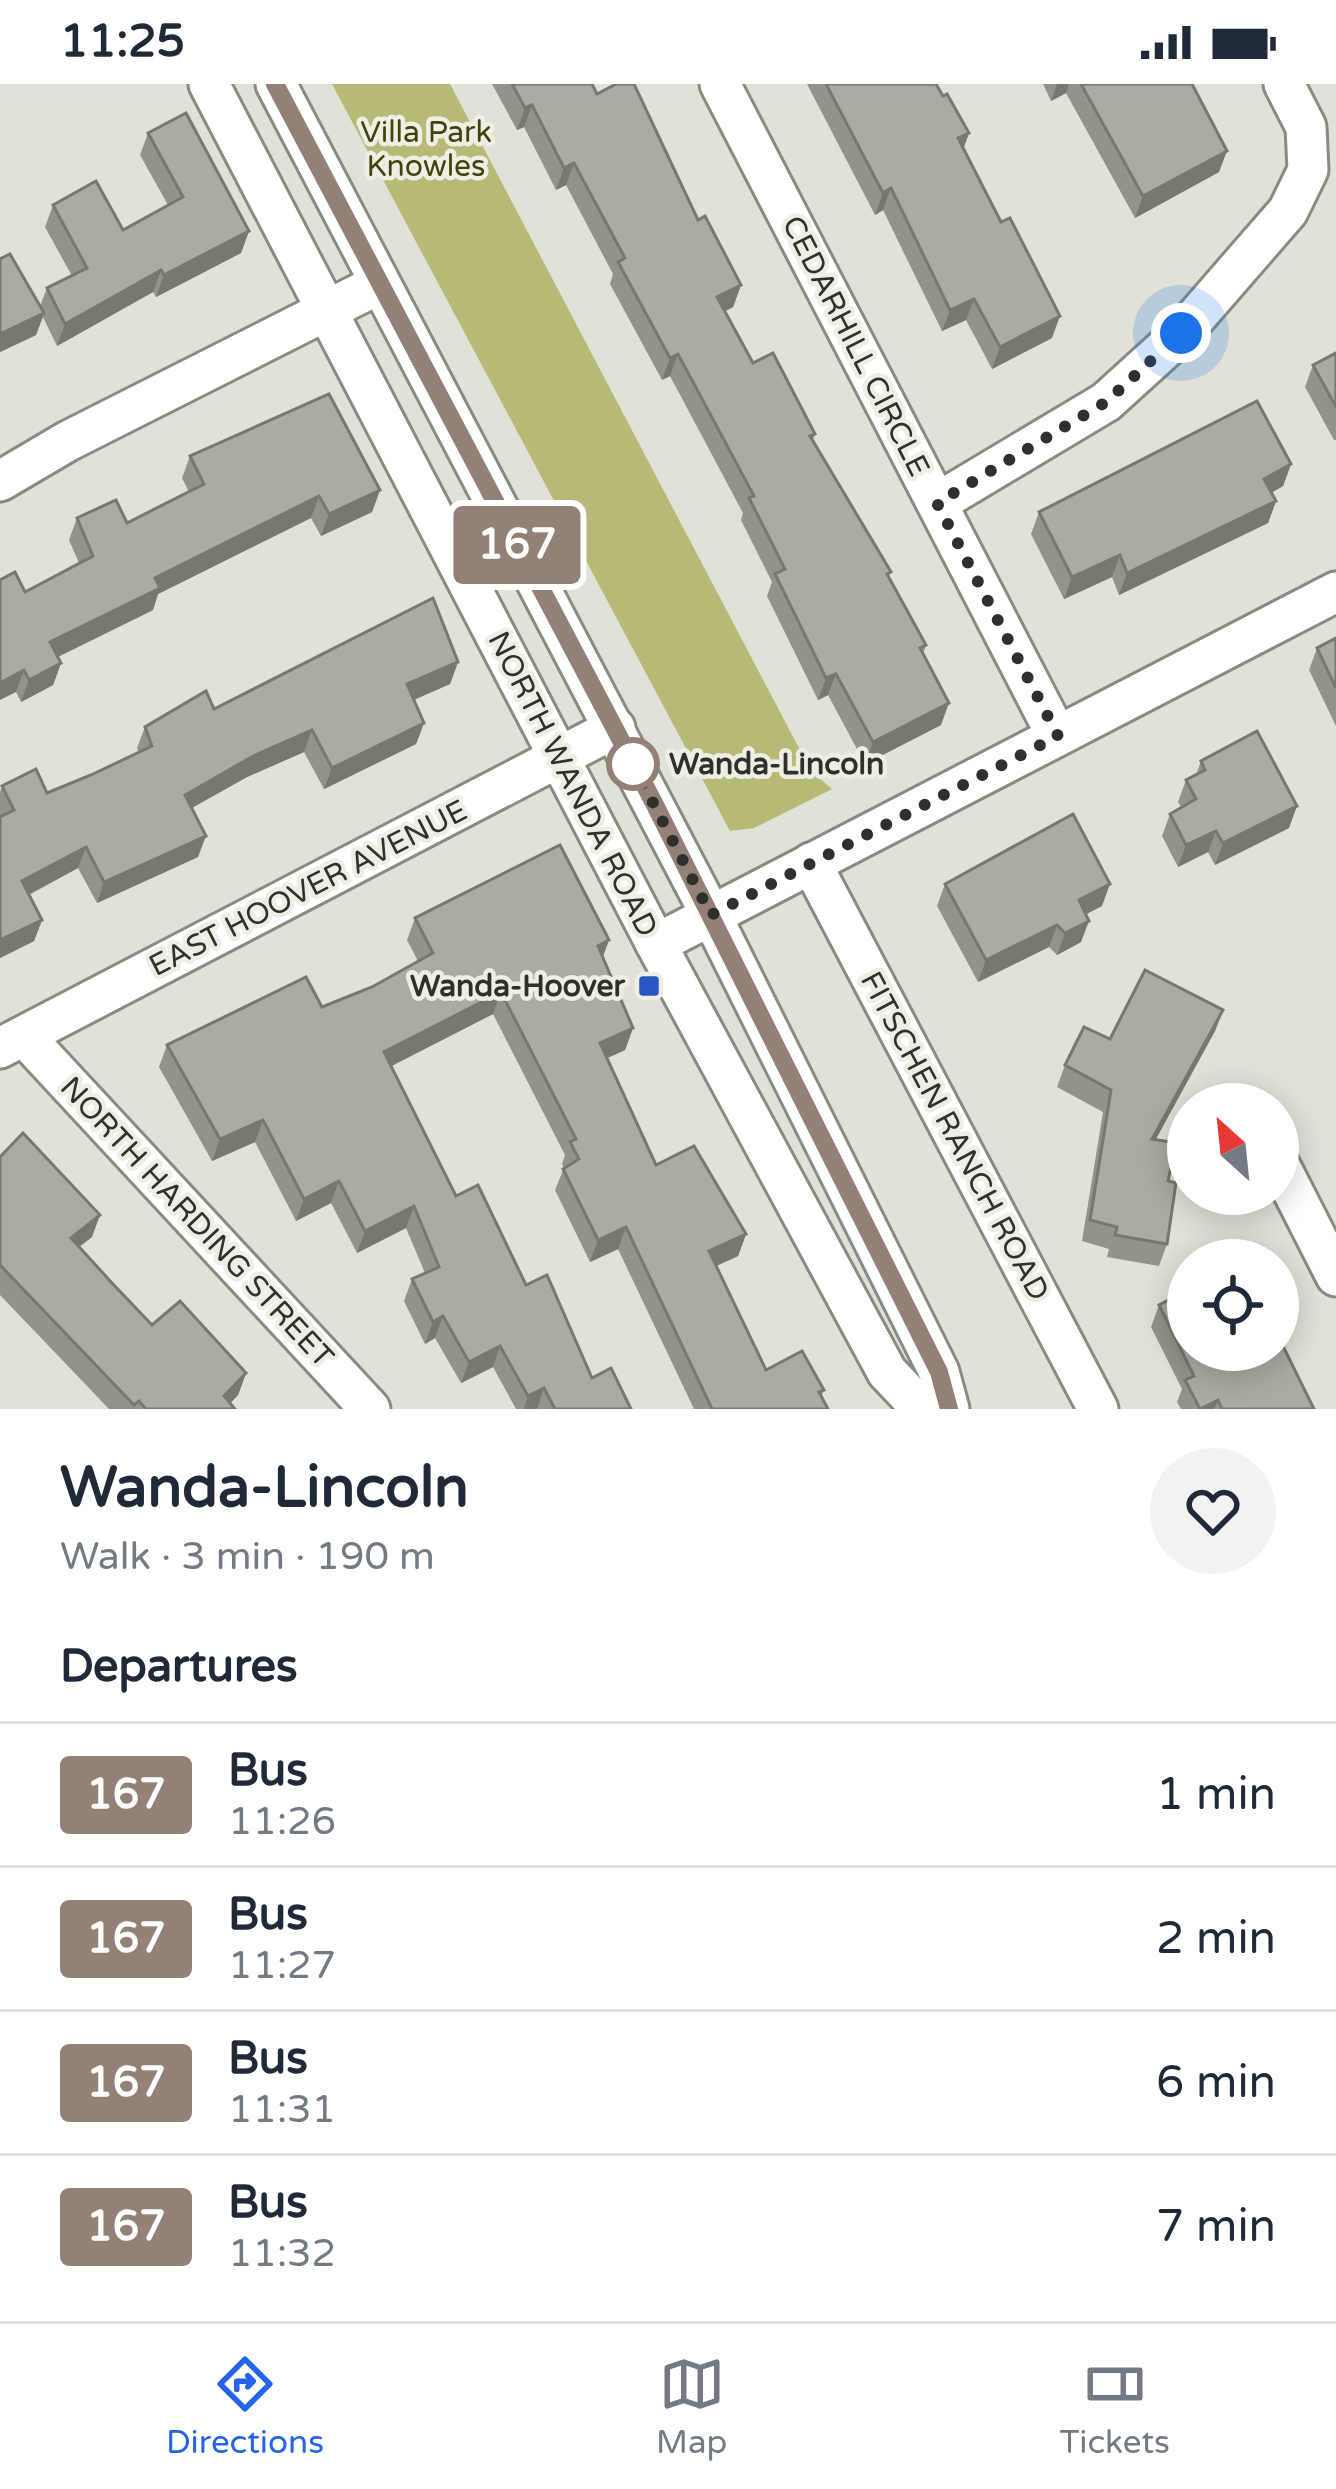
<!DOCTYPE html>
<meta charset="utf-8">
<style>
body{margin:0;font-family:"Varela Round",sans-serif;background:#f2f2f3;color:#1f2937;height:100vh;display:flex;flex-direction:column;font-size:45px;white-space:nowrap}
*{box-sizing:border-box;margin:0}
p{font-size:39px;color:#747a83}
.icon{flex:none;width:66px;height:66px;fill:none;stroke:currentColor;stroke-width:2;stroke-linecap:round;stroke-linejoin:round}
.map{position:relative;height:1325px;overflow:hidden}
.sheet{display:flex;flex-direction:column;background:#fff;flex:1}
.sheet>*{flex:none}
.badge{padding:0 24px;border-radius:9px;font-size:42px;line-height:78px}
.needle{width:78px;rotate:333deg}
.buttons{position:absolute;left:1167px;top:999px;display:grid;gap:24px}
.buttons a{display:grid;place-items:center;width:132px;height:132px;border-radius:50%;background:#fff;box-shadow:0 6px 30px #0003;font-size:60px}
.you{position:absolute;width:60px;height:60px;margin:-30px;border:9px solid #fff;border-radius:50%;background:#1a73e8;box-shadow:0 0 0 18px #1a73e833}
.map>.badge{position:absolute;translate:-50% -50%;box-shadow:0 0 0 6px #fff}
h2{padding:0 60px;font-size:45px;line-height:108px}
.round{display:grid;place-items:center;flex:none;width:126px;height:126px;border-radius:63px;background:#f2f2f3}
.summary{display:flex;align-items:center;justify-content:space-between;height:204px;padding:0 60px}
h1{font-size:57px;font-weight:700;line-height:90px}
ul{padding:0;list-style:none}
li{display:flex;align-items:center;gap:36px;height:144px;padding:0 60px;border-top:3px solid #e0e1e3}
li div{flex:1}
li b{display:block;font-size:45px}
li em{font-style:normal}
li .badge{min-width:132px;font-weight:700;text-align:center}
.status{display:flex;justify-content:space-between;align-items:center;height:84px;padding:0 60px;background:#fff;direction:ltr}
.status svg{height:33px;fill:currentColor}
.tabs{display:flex;justify-content:space-around;align-items:center;height:168px;border-top:3px solid #e0e1e3;background:#fff;font-size:33px;color:#747a83}
.tabs a{display:grid;justify-items:center;gap:6px}
.tabs .selected{color:#2563eb}
.map>svg:first-child{display:block}
</style>
<div class="status"><b>11:25</b><svg viewBox="0 0 49 12"><path d="M0 12V9h3v3zM5 12V6h3v6zM10 12V3h3v9zM15 12V0h3v12zM26 1h20v11H26zM47 4h2v5h-2z"/></svg></div>
<div class="map">
<svg width="1336" height="1325" viewBox="0 0 1336 1325">
<rect width="100%" height="100%" fill="#e0e1d7"/>
<!-- green -->
<polygon fill="#b7b977" points="332,0 450,0 811,687 832,705 754,744 730,747"/>
<g fill="none" stroke-linecap="round" stroke-linejoin="round">
<!-- minor casing -->
<g stroke="#898a80" stroke-width="45">
<g id="minor">
<polyline points="209,0 656,860 887,1288 922,1325"/>
<polyline points="276,0 711,831 939,1288 949,1325"/>
<polyline points="720,0 1057,652"/>
<polyline points="0,397 68,357 379,200"/>
<polyline points="937,419 1106,318 1182,249 1288,127 1308,86 1306,43 1284,0"/>
<polyline points="811,779 1098,1325"/>
<polyline points="656,860 1336,508"/>
<polyline points="24,952 370,1325"/>
<polyline points="0,964 615,644"/>
<polyline points="1278,1078 1336,1192"/>
</g>
</g>
<!-- minor -->
<use href="#minor" stroke="#fff" stroke-width="39"/>
</g>
<!-- wall -->
<g fill="#93938a">
<polygon points="492,0 592,0 597,10 698,136 741,201 733,223 725,227 753,279 815,350 813,356 926,561 923,570 941,641 865,680 828,611 818,616 767,512 772,498 741,436 743,429 670,292 662,296 610,200 613,190 566,101 556,106 524,43 517,46"/>
<polygon points="807,0 936,0 943,12 969,49 963,65 1052,254 992,285 966,236 942,247 883,126 875,131"/>
<polygon points="1043,0 1192,0 1219,88 1135,134 1066,9 1051,17"/>
<polygon points="148,49 249,147 241,169 156,213 153,208 57,262 43,233 36,251 0,268 0,175 40,222 47,204 72,192 45,143 53,121 123,146 168,121 140,71"/>
<polygon points="1336,269 1336,356 1334,356 1305,303 1313,281"/>
<polygon points="190,372 380,406 372,428 321,452 311,434 158,510 153,526 58,573 61,579 53,601 21,618 16,608 25,508 79,479 69,456 77,434 127,439 189,408 182,394"/>
<polygon points="1291,380 1283,402 1271,409 1276,417 1268,439 1119,511 1112,493 1064,515 1031,450 1039,428"/>
<polygon points="1336,554 1336,642 1309,586 1317,564"/>
<polygon points="458,578 450,600 414,616 424,639 416,660 324,705 304,668 247,693 192,724 198,773 97,819 78,784 29,811 42,836 34,857 0,874 0,708 2,702 47,709 91,691 139,669 137,664 145,643 214,625"/>
<polygon points="1201,677 1289,744 1215,781 1208,768 1178,783 1162,752 1170,730 1181,723 1178,718 1186,696 1196,691"/>
<polygon points="945,800 1102,822 1086,830 1081,858 1057,871 1049,863 978,898 937,822"/>
<polygon points="415,834 609,856 602,874 633,944 625,966 607,974 656,1081 746,1150 738,1172 716,1182 766,1286 824,1306 821,1313 828,1325 694,1325 618,1165 590,1178 555,1106 564,1084 562,1080 565,1071 493,930 391,982 456,1112 526,1201 592,1294 631,1325 516,1325 493,1283 461,1299 435,1254 425,1260 404,1217 412,1195 425,1189 406,1144 357,1169 331,1119 296,1137 255,1058 212,1077 159,983 167,961 322,923 372,903 418,877 407,856"/>
<polygon points="1223,926 1215,947 1155,1055 1168,1097 1167,1160 1159,1182 1107,1173 1109,1165 1082,1157 1103,1028 1057,1003 1065,981 1110,955"/>
<polygon points="0,1073 92,1153 79,1163 152,1241 246,1289 238,1311 230,1319 235,1325 109,1325 0,1211"/>
<polygon points="1159,1221 1314,1325 1181,1325 1177,1318 1182,1305 1151,1243"/>
</g>
<!-- shaded-wall -->
<g fill="#787871">
<polygon points="1057,0 1069,0 1066,9 1051,17"/>
<polygon points="532,21 524,43 517,46 525,24"/>
<polygon points="969,49 961,71 958,54"/>
<polygon points="1227,67 1219,88 1135,134 1143,112"/>
<polygon points="574,79 566,101 556,106 564,84"/>
<polygon points="891,104 883,126 875,131 883,109"/>
<polygon points="249,147 241,169 156,213 164,191"/>
<polygon points="161,186 153,208 57,262 65,240"/>
<polygon points="741,201 733,223 710,235 717,213"/>
<polygon points="974,215 966,236 942,247 950,226"/>
<polygon points="44,229 36,251 0,268 0,250"/>
<polygon points="1060,232 1052,254 992,285 1000,263"/>
<polygon points="678,270 670,292 662,296 670,274"/>
<polygon points="1291,380 1283,402 1256,417 1264,395"/>
<polygon points="380,406 372,428 321,452 329,430"/>
<polygon points="319,412 311,434 158,510 153,526 43,580 50,558 155,494"/>
<polygon points="1276,417 1268,439 1119,511 1127,489"/>
<polygon points="1120,471 1112,493 1064,515 1072,493"/>
<polygon points="458,578 450,600 399,622 407,600"/>
<polygon points="61,579 53,601 21,618 29,596"/>
<polygon points="24,586 16,608 0,616 0,599"/>
<polygon points="836,590 828,611 818,616 826,594"/>
<polygon points="949,619 941,641 865,680 873,658"/>
<polygon points="424,639 416,660 324,705 332,684"/>
<polygon points="312,646 304,668 247,693 177,732 185,711 255,671"/>
<polygon points="1297,722 1289,744 1215,781 1223,759"/>
<polygon points="1216,747 1208,768 1178,783 1186,761"/>
<polygon points="206,752 198,773 97,819 104,798"/>
<polygon points="86,763 78,784 14,818 22,797"/>
<polygon points="1110,800 1102,822 1071,838 1079,816"/>
<polygon points="42,836 34,857 0,874 0,856"/>
<polygon points="1089,837 1081,858 1057,871 1065,849"/>
<polygon points="1057,841 1049,863 978,898 986,876"/>
<polygon points="609,856 601,878 598,862"/>
<polygon points="501,908 493,930 376,990 384,968"/>
<polygon points="1223,926 1215,947 1144,1077 1152,1055"/>
<polygon points="633,944 625,966 592,981 600,959"/>
<polygon points="263,1036 255,1058 212,1077 220,1055"/>
<polygon points="339,1097 331,1119 296,1137 304,1115"/>
<polygon points="414,1122 406,1144 357,1169 365,1147"/>
<polygon points="100,1131 92,1153 63,1175 71,1154"/>
<polygon points="626,1143 618,1165 590,1178 598,1156"/>
<polygon points="746,1150 738,1172 701,1189 709,1167"/>
<polygon points="443,1232 435,1254 425,1260 433,1238"/>
<polygon points="500,1262 493,1283 461,1299 469,1278"/>
<polygon points="246,1289 238,1311 225,1325 224,1312"/>
<polygon points="544,1304 537,1325 524,1325 528,1312"/>
<polygon points="1218,1316 1214,1325 1200,1325"/>
</g>
<!-- building -->
<g fill="#ababa1" stroke="#787871" stroke-width="3">
<polygon points="512,0 592,0 597,10 616,0 634,0 698,136 705,132 741,201 717,213 753,279 773,269 815,350 810,352 891,488 887,490 926,561 920,564 949,619 873,658 836,590 826,594 775,490 785,485 749,414 754,412 678,270 670,274 618,178 625,174 574,79 564,84 532,21 525,24"/>
<polygon points="826,0 936,0 943,12 947,10 969,49 958,54 1001,138 1010,134 1060,232 1000,263 974,215 950,226 891,104 883,109"/>
<polygon points="1081,0 1192,0 1227,67 1143,112"/>
<polygon points="186,29 249,147 164,191 161,186 65,240 47,204 87,184 53,121 96,97 123,146 183,113 148,49"/>
<polygon points="10,170 44,229 0,250 0,175"/>
<polygon points="1336,269 1336,323 1313,281"/>
<polygon points="329,310 380,406 329,430 319,412 155,494 160,504 50,558 61,579 29,596 24,586 0,599 0,496 15,488 25,508 93,472 77,434 116,416 127,439 204,400 190,372"/>
<polygon points="1257,317 1291,380 1264,395 1276,417 1127,489 1120,471 1072,493 1039,428"/>
<polygon points="433,514 458,578 407,600 424,639 332,684 312,646 255,671 185,711 206,752 104,798 86,763 22,797 42,836 0,856 0,733 14,726 2,702 36,685 47,709 91,691 152,662 145,643 206,607 214,625"/>
<polygon points="1336,554 1336,604 1317,564"/>
<polygon points="1257,647 1297,722 1223,759 1216,747 1186,761 1170,730 1196,715 1186,696 1205,686 1201,677"/>
<polygon points="1073,730 1110,800 1079,816 1089,837 1065,849 1057,841 986,876 945,800"/>
<polygon points="560,761 609,856 598,862 633,944 600,959 656,1081 694,1062 746,1150 709,1167 766,1286 802,1267 824,1306 819,1308 828,1325 712,1325 626,1143 598,1156 563,1085 579,1075 570,1058 576,1055 501,908 384,968 456,1112 478,1101 526,1201 547,1191 592,1294 611,1284 631,1325 555,1325 544,1304 528,1312 500,1262 469,1278 443,1232 433,1238 412,1195 439,1183 414,1122 365,1147 339,1097 304,1115 263,1036 220,1055 167,961 306,893 322,923 372,903 433,869 415,834"/>
<polygon points="1145,886 1223,926 1152,1055 1176,1059 1168,1097 1176,1099 1167,1160 1115,1151 1117,1143 1090,1136 1111,1006 1065,981 1084,943 1110,955"/>
<polygon points="23,1049 100,1131 71,1154 112,1199 152,1241 180,1217 246,1289 224,1312 235,1325 146,1325 139,1317 134,1321 0,1181 0,1073"/>
<polygon points="1188,1206 1188,1266 1278,1266 1278,1252 1314,1325 1222,1325 1218,1316 1200,1325 1185,1296 1194,1292 1159,1221"/>
</g>
<g fill="none" stroke-linecap="round" stroke-linejoin="round">
<!-- line casing -->
<g stroke="#fff" stroke-width="27">
<polyline id="line" points="275,0 654,719 939,1288 949,1325"/>
</g>
<!-- line -->
<use href="#line" stroke="#938177" stroke-width="18"/>
<!-- walk -->
<polyline stroke="#2f2f2b" stroke-width="12" stroke-dasharray="0 21.6" points="633,680 711,831 1058,652 937,419 1106,318 1181,249"/>
</g>
<!-- markers -->
<circle fill="#fff" stroke="#938177" stroke-width="6" cx="633" cy="680" r="24"/>
<rect fill="#2857c5" stroke="#eeeee4" stroke-width="4.5" x="637" y="890" width="24" height="24" rx="6"/>
<g text-anchor="middle" stroke-width="9" stroke-linejoin="round" paint-order="stroke">
<!-- park labels -->
<g font-size="30" fill="#41410b" stroke="#eeeee4">
<text x="426" y="58">Villa Park<tspan x="426" dy="34">Knowles</tspan></text>
</g>
<!-- street labels -->
<g font-size="30" fill="#2f2f2b" stroke="#eeeee4">
<text transform="translate(856 262) rotate(63)" y="10">CEDARHILL CIRCLE</text>
<text transform="translate(573 700) rotate(63)" y="10">NORTH WANDA ROAD</text>
<text transform="translate(308 804) rotate(-27)" y="10">EAST HOOVER AVENUE</text>
<text transform="translate(955 1052) rotate(62)" y="10">FITSCHEN RANCH ROAD</text>
<text transform="translate(197 1138) rotate(47)" y="10">NORTH HARDING STREET</text>
</g>
<!-- stop labels -->
<g font-size="30" font-weight="bold" fill="#2f2f2b" stroke="#eeeee4" text-anchor="start">
<text x="669" y="690">Wanda-Lincoln</text>
</g>
<!-- poi labels -->
<g font-size="30" font-weight="bold" fill="#2f2f2b" stroke="#eeeee4" text-anchor="end">
<text x="625" y="912">Wanda-Hoover</text>
</g>
</g>
</svg>
<div class="buttons">
<a><svg class="needle" viewBox="-14 -14 28 28"><path d="M0-13l5 13h-10z" fill="#e53935"/><path d="M0 13l5-13h-10z" fill="#747a83"/></svg></a>
<a><svg class="icon" aria-label="locate" viewBox="0 0 24 24"><circle cx="12" cy="12" r="6"/><path d="M12 2v4M12 18v4M2 12h4M18 12h4"/></svg></a>
</div>
<div class="you" style="left:1181px;top:249px"></div>
<b class="badge" style="left:517px;top:461px;background:#938177;color:#fff">167</b>
</div>
<section class="sheet">
<div class="summary"><div><h1>Wanda-Lincoln</h1><p>Walk · 3 min · 190 m</p></div><a class="round"><svg class="icon" aria-label="heart" viewBox="0 0 24 24"><path d="M12 20l-8-8c-3-5 5-10 8-4 3-6 11-1 8 4z"/></svg></a></div>
<h2>Departures</h2>
<ul>
<li><span class="badge" style="background:#938177;color:#fff">167</span><div><b>Bus</b><p>11:26</p></div><em>1 min</em></li>
<li><span class="badge" style="background:#938177;color:#fff">167</span><div><b>Bus</b><p>11:27</p></div><em>2 min</em></li>
<li><span class="badge" style="background:#938177;color:#fff">167</span><div><b>Bus</b><p>11:31</p></div><em>6 min</em></li>
<li><span class="badge" style="background:#938177;color:#fff">167</span><div><b>Bus</b><p>11:32</p></div><em>7 min</em></li>
</ul>
</section>
<nav class="tabs">
<a class="selected"><svg class="icon" aria-label="directions" viewBox="0 0 24 24"><path d="M12 3l9 9-9 9-9-9zM9 14v-3h6M13 9l2 2-2 2"/></svg>Directions</a>
<a><svg class="icon" aria-label="map" viewBox="0 0 24 24"><path d="M3 6l6-2 6 2 6-2v14l-6 2-6-2-6 2zM9 4v14M15 6v14"/></svg>Map</a>
<a><svg class="icon" aria-label="tickets" viewBox="0 0 24 24"><path d="M3 7h18v10H3zM15 7v10"/></svg>Tickets</a>
</nav>
